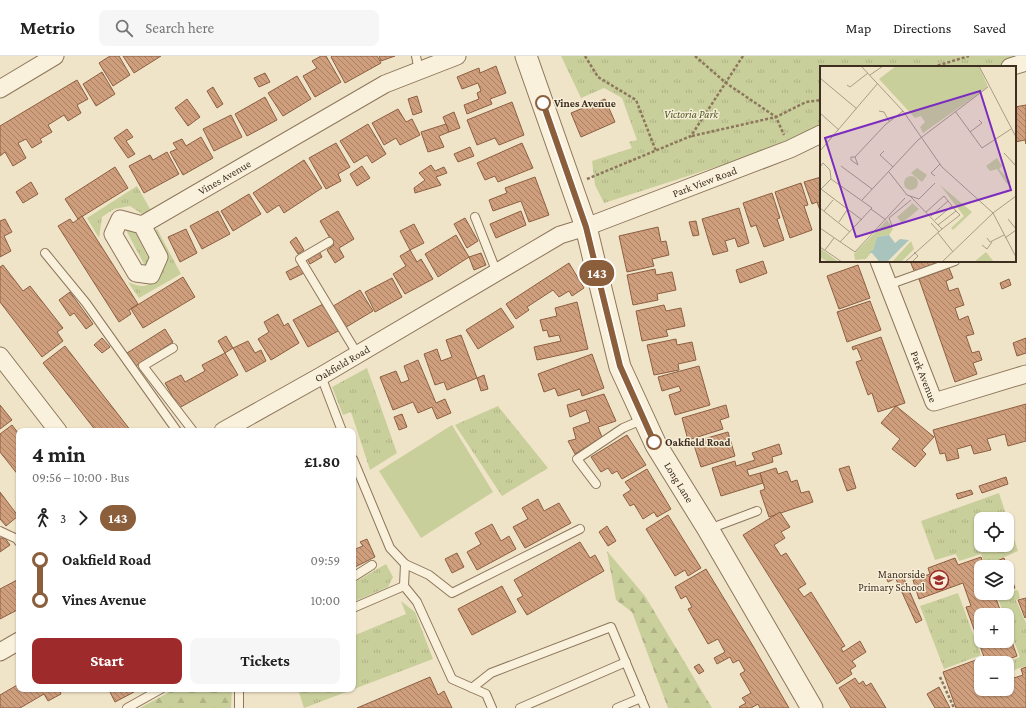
<!DOCTYPE html>
<meta charset="utf-8">
<style>
body{margin:0;font-family:"Crimson Pro",serif;background:#f6f6f6;color:#222;height:100vh;display:flex;flex-direction:column;font-size:15px;white-space:nowrap}
*{box-sizing:border-box;margin:0}
p{font-size:13px;color:#767676}
.icon{flex:none;width:22px;height:22px;fill:none;stroke:currentColor;stroke-width:2;stroke-linecap:round;stroke-linejoin:round}
.map{position:relative;flex:1;overflow:hidden}
.sheet{position:absolute;left:16px;top:372px;width:340px;height:264px;display:flex;flex-direction:column;background:#fff;border-radius:8px;box-shadow:0 1px 3px #0004}
.sheet>*{flex:none}
.badge{padding:0 8px;border-radius:13px;font-size:14px;line-height:26px}
.buttons{position:absolute;left:974px;top:456px;display:grid;gap:8px}
.buttons a{display:grid;place-items:center;width:40px;height:40px;border-radius:8px;background:#fff;box-shadow:0 1px 3px #0004;font-size:20px}
.map>.badge{position:absolute;translate:-50% -50%;box-shadow:0 0 0 2px #fff}
.legs{display:flex;align-items:center;gap:6px;height:44px;padding:0 16px;font-size:13px}
.legs p{margin-inline-start:auto}
.overview{display:flex;align-items:center;justify-content:space-between;height:68px;padding:0 16px}
h1{font-size:22px;font-weight:700;line-height:30px}
.action{display:flex;gap:8px;margin-top:auto;padding:8px 16px}
.action a{flex:1;height:46px;border-radius:8px;background:#9e2a2b;color:#fff;font-size:16px;font-weight:700;line-height:46px;text-align:center}
.action a+a{background:#f6f6f6;color:#222}
ul{padding:0 16px;list-style:none}
li{display:flex;align-items:center;gap:14px;height:40px;font-size:15px}
li i{display:grid;place-items:center;width:6px;height:100%;margin:0 5px;background:currentColor}
li i::after{content:'';width:10px;height:10px;margin:-5px;border:3px solid;border-radius:50%;background:#fff}
li p{margin-inline-start:auto}
li:first-child i{background:linear-gradient(#0000 50%,currentColor 0)}
li:last-child i{background:linear-gradient(currentColor 50%,#0000 0)}
header{display:flex;align-items:center;gap:24px;box-sizing:border-box;height:56px;padding:0 20px;background:#fff;border-bottom:1px solid #e0e0e0}
header strong{font-size:19px}
nav{display:flex;gap:22px;margin-inline-start:auto;font-size:14px}
.search{width:280px;height:36px;background:#f6f6f6;display:flex;align-items:center;gap:10px;box-sizing:border-box;padding:0 14px;border-radius:8px;color:#767676;font-size:15px}
.map>svg:first-child{display:block}
</style>
<header>
<strong>Metrio</strong>
<div class="search"><svg class="icon" aria-label="search" viewBox="0 0 24 24"><circle cx="10" cy="10" r="6"/><path d="M15 15l6 6"/></svg>Search here</div>
<nav><a>Map</a><a>Directions</a><a>Saved</a></nav>
</header>
<div class="map">
<svg width="1026" height="652" viewBox="0 0 1026 652">
<defs>
<pattern id="grass-tufts" width="24" height="20" patternUnits="userSpaceOnUse"><rect width="24" height="20" fill="#c9cf9b"/><path d="M3 7l-1-3M5 7V3M7 7l1-3M15 17l-1-3M17 17v-4M19 17l1-3" fill="none" stroke="#aeb285"/></pattern>
<pattern id="forest-firs" width="22" height="20" patternUnits="userSpaceOnUse"><rect width="22" height="20" fill="#c9cf9b"/><path d="M5 1l3.5 6h-7zM16 11l3.5 6h-7z" fill="#aeb285"/></pattern>
<pattern id="building-back-hatch" width="6" height="6" patternUnits="userSpaceOnUse"><rect width="6" height="6" fill="#cf9f7d"/><path d="M-1 5l2 2M0 0l6 6M5-1l2 2" fill="none" stroke="#a98266"/></pattern>
</defs>
<rect width="100%" height="100%" fill="#f0e4c8"/>
<!-- grass -->
<g fill="url(#grass-tufts)" fill-rule="evenodd">
<polygon points="561,0 1026,0 1011,11 821,11 821,77 604,147 595,129 592,105 632,92 629,86 637,84 622,42 604,32 581,42"/>
<polygon points="137,130 153,158 145,160 130,150 114,153 102,161 99,182 87,162"/>
<polygon points="132,170 151,207 145,210 126,174"/>
<path d="M157,173L181,218L139,242L128,226C146,233 147,231 161,218L152,175Z"/>
<polygon points="367,312 397,397 370,414 351,356 343,359 332,331"/>
<polygon points="498,350 548,412 502,440 455,369"/>
<path d="M999,437L1018,495L996,505L998,511H986L981,498L959,505L956,498L935,504L921,465ZM981,463H1007V489H981Z"/>
<polygon points="386,508 393,521 388,531 353,546 353,527"/>
<polygon points="1007,534 1008,536 1018,534 1020,542 1016,544 1026,567 1026,610 1014,614 1010,605 1020,601 1007,567 1007,559 1004,559 996,537 1007,537"/>
<polygon points="958,537 981,599 944,613 920,550"/>
<polygon points="401,545 415,556 433,603 304,652 298,633 353,633 353,580 406,558"/>
</g>
<!-- forest -->
<g fill="url(#forest-firs)">
<polygon points="607,495 645,540 712,652 668,652 632,556 616,544"/>
<polygon points="175,633 232,633 231,652 140,652"/>
</g>
<!-- garden -->
<polygon fill="#c9cf9b" points="452,369 493,436 421,482 379,415"/>
<!-- building -->
<g fill="url(#building-back-hatch)" stroke="#8d5f41" fill-rule="evenodd">
<polygon points="110,0 119,0 130,19 113,30 99,7"/>
<polygon points="123,0 161,0 134,17"/>
<polygon points="321,0 326,0 341,26 315,41 303,20 317,12 312,5"/>
<polygon points="332,0 377,0 381,7 345,27 331,1"/>
<polygon points="379,0 395,0 381,5"/>
<polygon points="496,10 506,37 490,43 492,48 467,58 464,49 479,43 477,37 481,35 478,27 462,33 457,21 479,12 480,17"/>
<polygon points="102,16 115,38 96,50 83,28"/>
<polygon points="265,17 270,26 259,31 254,22"/>
<polygon points="297,20 311,43 283,60 268,37"/>
<polygon points="77,24 88,43 77,49 81,57 68,65 64,59 48,69 52,76 40,83 42,86 32,92 26,83 18,87 26,102 13,110 5,96 0,100 0,70"/>
<polygon points="213,31 223,48 217,52 207,35"/>
<polygon points="417,40 422,56 413,59 408,43"/>
<polygon points="265,41 277,64 247,80 235,58"/>
<polygon points="187,43 200,61 188,70 175,52"/>
<polygon points="605,43 615,66 581,81 571,57"/>
<polygon points="512,46 524,79 499,89 495,82 477,89 467,64"/>
<polygon points="1026,49 1026,88 1025,84 1015,86 1015,51"/>
<polygon points="398,53 406,66 412,63 420,79 400,89 396,82 384,89 372,67"/>
<polygon points="454,56 460,72 449,76 443,61"/>
<polygon points="231,59 242,81 214,95 203,73"/>
<polygon points="368,68 386,98 372,107 367,99 354,107 340,85"/>
<polygon points="446,68 449,76 439,80 444,91 428,96 421,76"/>
<polygon points="127,73 133,81 126,85 135,98 128,102 114,82"/>
<polygon points="201,81 213,102 183,119 170,96 177,93 173,87 182,83 186,90"/>
<polygon points="336,87 350,111 338,118 341,125 326,133 309,102"/>
<polygon points="522,87 533,112 498,126 495,120 485,124 477,107"/>
<polygon points="470,91 474,100 458,106 454,98"/>
<polygon points="167,96 179,118 144,137 129,110 150,99 153,104"/>
<polygon points="304,104 322,132 284,157 279,149 267,157 253,137"/>
<polygon points="431,109 435,115 444,111 447,117 436,121 441,129 415,137 414,132 425,124 419,117"/>
<polygon points="362,110 370,122 357,130 350,118"/>
<polygon points="115,111 128,132 78,163 65,143"/>
<polygon points="535,121 549,159 529,166 521,145 493,155 489,144 507,137 505,132"/>
<polygon points="821,121 821,157 817,146 812,148 804,126"/>
<polygon points="31,126 38,138 23,147 16,136"/>
<polygon points="801,127 808,149 804,150 812,174 790,182 775,136"/>
<polygon points="772,137 780,162 777,163 784,184 764,191 756,169 751,171 743,147"/>
<polygon points="249,138 261,158 233,175 221,155"/>
<polygon points="739,152 749,187 738,191 735,182 725,185 728,195 713,199 702,163"/>
<polygon points="218,155 230,178 202,193 190,170"/>
<polygon points="338,155 354,183 339,192 344,201 335,207 327,194 334,189 320,165"/>
<polygon points="521,155 526,169 496,182 490,168"/>
<polygon points="82,160 138,248 129,254 131,258 119,266 58,170 70,163 73,167"/>
<polygon points="465,162 478,185 467,192 454,168"/>
<polygon points="5,163 12,176 4,180 11,195 0,201 0,165"/>
<polygon points="696,165 699,179 693,180 689,166"/>
<polygon points="414,168 424,187 410,194 400,175"/>
<polygon points="658,171 661,186 666,185 669,199 652,203 654,210 627,216 619,180"/>
<polygon points="186,173 197,197 180,206 168,181"/>
<polygon points="456,179 469,201 438,221 425,198"/>
<polygon points="296,181 304,194 298,198 290,186"/>
<polygon points="410,194 417,206 421,203 433,223 405,238 393,218 406,210 400,200"/>
<polygon points="319,195 322,201 310,208 307,202"/>
<polygon points="481,197 486,209 474,214 469,201"/>
<polygon points="763,205 767,217 740,227 736,214"/>
<polygon points="910,205 947,205 915,217"/>
<polygon points="569,207 584,232 572,240 569,235 559,241 553,234 527,251 529,254 516,263 506,248"/>
<polygon points="3,209 23,235 30,230 63,272 57,276 63,285 42,301 0,246 0,211"/>
<polygon points="300,209 304,217 290,224 286,216"/>
<polygon points="858,209 870,242 839,253 827,220"/>
<polygon points="949,212 953,222 946,225 949,235 958,232 964,249 955,252 959,264 968,260 974,278 966,280 972,297 979,295 982,304 973,307 977,318 955,326 919,223"/>
<polygon points="655,213 656,219 672,216 676,234 657,238 658,244 633,249 627,219"/>
<polygon points="183,221 195,241 143,272 131,253"/>
<polygon points="392,222 402,241 375,256 365,236"/>
<polygon points="1009,223 1011,229 1002,233 1000,227"/>
<polygon points="360,234 373,255 343,273 330,252"/>
<polygon points="70,236 93,268 86,273 74,257 70,260 59,244"/>
<polygon points="870,245 881,274 847,286 837,256"/>
<polygon points="577,246 588,293 537,304 534,291 561,285 559,279 549,281 547,274 543,275 540,264 557,260 555,252"/>
<polygon points="325,247 340,274 308,291 293,264"/>
<polygon points="664,249 666,255 681,252 685,270 666,274 668,280 642,285 636,255"/>
<polygon points="501,252 514,271 478,293 466,274"/>
<polygon points="278,258 284,270 288,267 299,287 271,304 258,283 269,276 264,266"/>
<polygon points="165,273 173,286 136,310 127,297"/>
<polygon points="461,279 477,322 447,334 444,326 435,329 424,298 437,293 441,305 452,301 446,284"/>
<polygon points="226,280 233,292 225,297 218,285"/>
<polygon points="881,281 905,347 878,356 872,337 868,339 856,306 862,304 857,292 853,294 852,291"/>
<polygon points="102,282 110,291 102,297 94,289"/>
<polygon points="1026,282 1026,297 1017,300 1013,287"/>
<polygon points="676,283 677,289 692,286 696,304 678,308 679,314 654,319 647,289"/>
<polygon points="248,285 255,297 261,294 266,305 246,316 233,292"/>
<polygon points="65,290 131,375 96,375 43,307"/>
<polygon points="225,297 238,319 179,352 165,327 181,319 185,326 205,315 202,309"/>
<polygon points="592,298 604,332 582,340 580,333 558,340 555,332 544,336 538,318"/>
<polygon points="418,304 436,347 445,343 451,357 437,363 432,351 418,357 413,346 393,354 380,321 396,315 401,327 409,324 404,310"/>
<polygon points="699,310 710,349 675,359 669,339 681,335 679,330 662,335 658,321"/>
<polygon points="484,319 488,333 481,335 477,322"/>
<polygon points="604,338 616,365 598,371 602,381 575,398 568,385 576,383 573,372 590,366 586,354 570,361 567,349"/>
<polygon points="1026,348 1026,385 1008,390 1005,378 987,383 991,394 974,398 971,389 957,393 959,402 947,405 945,397 940,398 933,374"/>
<polygon points="0,349 12,364 0,373"/>
<polygon points="726,349 729,361 720,364 723,373 688,384 682,362"/>
<polygon points="896,350 934,381 922,394 926,398 915,411 892,393 900,383 881,367"/>
<polygon points="402,358 407,371 399,374 394,361"/>
<polygon points="12,369 19,378 19,420 0,396 0,378"/>
<polygon points="728,376 735,400 701,411 693,386"/>
<polygon points="627,379 646,409 622,423 617,415 612,418 608,412 601,416 591,401"/>
<polygon points="779,388 782,398 772,401 773,406 747,414 749,420 760,417 763,427 721,440 712,412 735,405 736,410 755,404 752,397"/>
<polygon points="849,410 856,432 847,435 839,413"/>
<polygon points="776,412 778,418 787,415 791,426 797,424 801,437 809,435 813,446 769,461 760,435 765,433 760,417"/>
<polygon points="647,413 671,453 657,461 654,456 643,463 634,448 630,450 623,439 631,434 625,426"/>
<polygon points="1006,421 1008,428 982,437 979,430"/>
<polygon points="971,434 973,438 958,443 956,438"/>
<polygon points="0,436 18,460 6,470 0,463"/>
<polygon points="538,443 544,455 559,447 571,467 525,492 513,471 528,463 522,452"/>
<polygon points="780,456 790,471 781,476 785,482 774,489 781,500 786,497 806,528 798,533 804,541 811,536 845,590 841,592 843,596 860,585 866,596 852,605 856,610 850,614 852,618 837,628 743,479"/>
<polygon points="668,459 701,512 688,520 685,514 675,520 646,473"/>
<polygon points="492,468 501,485 509,480 516,493 477,514 467,496 481,488 475,477"/>
<polygon points="607,470 616,485 608,490 599,476"/>
<polygon points="0,482 5,482 10,489 0,496"/>
<polygon points="367,483 375,501 353,512 353,494 363,490 360,486"/>
<polygon points="580,486 590,502 595,499 604,515 527,559 517,543 523,540 514,524"/>
<polygon points="457,497 464,511 452,517 445,503"/>
<path d="M981,501L984,511H981V537H994L1002,559H981V585H1007V572L1017,600L1007,604L1014,622L1023,619L1021,613L1026,611V652H956L943,616L984,601L966,551L971,550L963,527L919,543L913,524L930,518L928,512L955,502L958,509ZM981,607H1007V633H981Z"/>
<polygon points="1004,502 1015,532 1008,535 1007,511 999,511 997,505"/>
<polygon points="706,513 753,590 789,652 760,652 758,648 751,652 740,652 739,651 746,647 742,642 751,637 740,618 745,615 739,604 733,607 730,601 717,608 714,602 725,596 718,583 708,588 688,553 692,551 686,540 681,543 675,531"/>
<polygon points="891,516 894,523 888,526 885,519"/>
<polygon points="902,518 922,564 916,567 895,521"/>
<polygon points="19,523 19,553 0,563 0,533"/>
<polygon points="502,530 516,556 472,579 458,553"/>
<polygon points="1026,542 1026,561 1025,562 1018,544"/>
<polygon points="699,608 704,615 699,618 694,611"/>
<polygon points="430,621 438,639 444,635 452,652 357,652"/>
<polygon points="855,622 859,628 863,625 866,630 871,627 886,652 851,652 839,632"/>
<polygon points="19,628 19,633 59,633 61,638 48,645 44,638 20,652 0,652 0,639"/>
<polygon points="939,631 950,652 935,652 927,638"/>
<polygon points="111,633 132,633 134,636 115,646 109,634"/>
</g>
<g fill="none" stroke-linecap="round" stroke-linejoin="round">
<!-- service casing -->
<g stroke="#8d765c" stroke-width="10">
<g id="service">
<polyline points="416,0 419,15"/>
<polyline points="475,161 497,217"/>
<polyline points="329,186 300,203 358,299"/>
<polyline points="45,197 86,247 177,375"/>
<polyline points="888,229 955,205"/>
<polyline points="173,292 143,310 193,375"/>
<polyline points="321,320 342,375"/>
<polyline points="353,403 390,492 405,508 429,519 452,537 580,473"/>
<polyline points="596,428 577,403 623,372 644,363"/>
<polyline points="709,473 757,455"/>
<polyline points="0,475 17,483 19,486"/>
<polyline points="405,508 404,530 417,546 452,623 486,638 492,652"/>
<polyline points="353,521 372,509"/>
<polyline points="353,552 404,530"/>
<polyline points="472,632 491,617 611,571 645,652"/>
<polyline points="127,652 161,633"/>
<polyline points="239,652 239,633"/>
<polyline points="520,652 626,606"/>
<polyline points="617,652 641,642"/>
</g>
</g>
<!-- minor casing -->
<g stroke="#8d765c" stroke-width="19">
<g id="minor">
<polyline points="1010,11 1026,6"/>
<polyline points="0,33 55,0"/>
<path id="s1" d="M142,169L159,201L151,219L136,217L113,178L120,163L142,169L385,28L457,0"/>
<path id="s2" d="M879,205L934,346L1026,318"/>
<polyline points="0,300 58,375"/>
<path id="s3" d="M223,375L321,320L560,179L586,171L790,93L821,78"/>
<polyline points="0,596 19,585"/>
</g>
</g>
<!-- tertiary casing -->
<g stroke="#8d765c" stroke-width="23">
<g id="tertiary">
<path id="s4" d="M526,0L586,171L620,311L656,389L708,473L812,652"/>
</g>
</g>
<!-- path -->
<g stroke="#8d765c" stroke-width="2.5" stroke-dasharray="3 2" stroke-linecap="butt">
<polyline points="585,0 598,21 636,44 656,95"/>
<polyline points="695,0 726,27 776,61 784,79"/>
<polyline points="933,11 969,0"/>
<polyline points="692,80 776,61 806,46 821,44"/>
<polyline points="587,123 691,80 743,0"/>
<polyline points="940,621 954,652"/>
</g>
<!-- service -->
<use href="#service" stroke="#faf1dc" stroke-width="8"/>
<!-- minor -->
<use href="#minor" stroke="#faf1dc" stroke-width="17"/>
<!-- tertiary -->
<use href="#tertiary" stroke="#faf1dc" stroke-width="21"/>
</g>
<g fill="none" stroke-linecap="round" stroke-linejoin="round">
<!-- line-1 casing -->
<g stroke="#fff" stroke-width="9">
<polyline id="line-1" points="543,47 586,171 620,310 654,386"/>
</g>
<!-- line-1 -->
<use href="#line-1" stroke="#8b5e3c" stroke-width="6"/>
</g>
<!-- icons -->
<defs>
<g id="school-ring" transform="scale(1)"><circle r="9.5" fill="#f7eed8" stroke="#9e2a2b" stroke-width="1.5"/><path d="M0-5L7-2L0 1L-7-2ZM-4 1L0 2.5L4 1V4Q0 6-4 4Z" fill="#9e2a2b"/></g>
</defs>
<g fill-rule="evenodd">
<use href="#school-ring" x="939" y="524"/>
</g>
<!-- markers -->
<g fill="#fff" stroke="#8b5e3c" stroke-width="2">
<circle cx="543" cy="47" r="7"/>
<circle cx="654" cy="386" r="7"/>
</g>
<g text-anchor="middle" stroke-width="3" stroke-linejoin="round" paint-order="stroke">
<!-- stop labels -->
<g font-size="11" font-weight="bold" fill="#3d2e20" stroke="#f7eed8" text-anchor="start">
<text x="554" y="51">Vines Avenue</text>
<text x="665" y="390">Oakfield Road</text>
</g>
<!-- park labels -->
<g font-size="11" font-style="italic" fill="#4d5a26" stroke="#f7eed8">
<text x="691" y="62">Victoria Park</text>
</g>
<!-- street labels -->
<g font-size="11" fill="#3d2e20" stroke="#f7eed8">
<text dy="4" stroke="none"><textPath href="#s1" startOffset="251">Vines Avenue</textPath></text>
<text dy="4" stroke="none"><textPath href="#s3" startOffset="544">Park View Road</textPath></text>
<text dy="4" stroke="none"><textPath href="#s3" startOffset="137">Oakfield Road</textPath></text>
<text dy="4" stroke="none"><textPath href="#s2" startOffset="124">Park Avenue</textPath></text>
<text dy="4" stroke="none"><textPath href="#s4" startOffset="455">Long Lane</textPath></text>
</g>
<!-- poi labels -->
<g font-size="11" fill="#3d2e20" stroke="#f7eed8" text-anchor="end">
<text x="925" y="522">Manorside<tspan x="925" dy="13">Primary School</tspan></text>
</g>
</g>
<!-- overview -->
<g transform="translate(820 10)">
<rect width="196" height="196" fill="#f0e4c8"/>
<path d="M76,0H159L168,21L103,67L100,61L105,56L101,50L95,52L59,13ZM177,92L182,100L179,103L191,116L187,118L177,103L170,105L166,100ZM97,102L107,109L102,116L91,107ZM91,136L99,143L82,157L77,151L92,138ZM91,175L94,183L82,195L72,196Z" fill="#c9cf9b"/>
<path d="M120,119L152,146L133,164L131,162L144,150ZM67,154L73,163L69,169L57,171L53,184L46,193L35,194L34,188ZM0,182L19,196H8L0,191Z" fill="#c9cf9b"/>
<path d="M84 117a7 7 0 1 1 14 0a7 7 0 1 1-14 0ZM166,186L174,196H154Z" fill="#c9cf9b"/>
<path d="M69,169L75,177L80,173L89,174L67,196H57L58,194L52,187H48L53,184L57,171Z" fill="#a9c4bc"/>
<path fill="none" stroke="#a89b85" stroke-width="1" d="M41,0L83,45L122,101L173,147L196,191M159,0L196,71M50,9L63,0M0,12L37,43M27,19L30,21L48,7M59,45L64,46L69,55M135,45L162,82L191,63M0,47L19,64M150,66L162,57L159,54M0,85L58,17M64,85L60,89L73,101M184,87L196,100M35,91H31V94L38,99L35,91L65,59L83,45M21,100L52,123M0,101L3,97L10,104L11,113M69,106L87,129L99,133L115,117M115,110L111,107L120,98M1,123L42,154M0,124L11,113L52,142L20,176M42,134L98,74L168,21M0,142L30,166M51,143L66,154M4,145L13,134M106,146L124,130L136,145L118,159M111,150L128,135M188,153L196,163M115,154L132,140M19,156L27,144M111,157L119,166M72,160L69,152L91,134M0,162L35,186L85,132M122,163L140,149L136,145M118,167L133,186M167,172L170,176L184,169M185,172L196,164M162,179L167,183L172,176M0,181L22,196M5,184L14,172M85,196L122,163L90,130M92,196L98,190L94,186M122,196L173,147L196,130"/>
<path fill="#7b2cbf" fill-opacity="0.15" stroke="#7b2cbf" stroke-width="2" d="M160,25L191,124L36,171L5,72Z"/>
<rect width="196" height="196" fill="none" stroke="#3d2e20" stroke-width="2"/>
</g>
</svg>
<div class="buttons">
<a><svg class="icon" aria-label="locate" viewBox="0 0 24 24"><circle cx="12" cy="12" r="6"/><path d="M12 2v4M12 18v4M2 12h4M18 12h4"/></svg></a>
<a><svg class="icon" aria-label="layers" viewBox="0 0 24 24"><path d="M12 4l9 5-9 5-9-5zM3 14l9 5 9-5"/></svg></a>
<a>+</a>
<a>−</a>
</div>
<b class="badge" style="left:597px;top:217px;background:#8b5e3c;color:#fff">143</b>
<section class="sheet">
<div class="overview"><div><h1>4 min</h1><p>09:56 – 10:00 · Bus</p></div><b>£1.80</b></div>
<div class="legs"><svg class="icon" aria-label="walk" viewBox="0 0 24 24"><circle cx="13" cy="4" r="2"/><path d="M13 8l-2 6 4 7M11 14l-3 7M7 12l3-4h3l4 4"/></svg>3<svg class="icon" aria-label="forward" viewBox="0 0 24 24"><path d="M9 5l7 7-7 7"/></svg><b class="badge" style="background:#8b5e3c;color:#fff">143</b></div>
<ul>
<li><i style="color:#8b5e3c"></i><b>Oakfield Road</b><p>09:59</p></li>
<li><i style="color:#8b5e3c"></i><b>Vines Avenue</b><p>10:00</p></li>
</ul>
<div class="action"><a>Start</a><a>Tickets</a></div>
</section>
</div>
